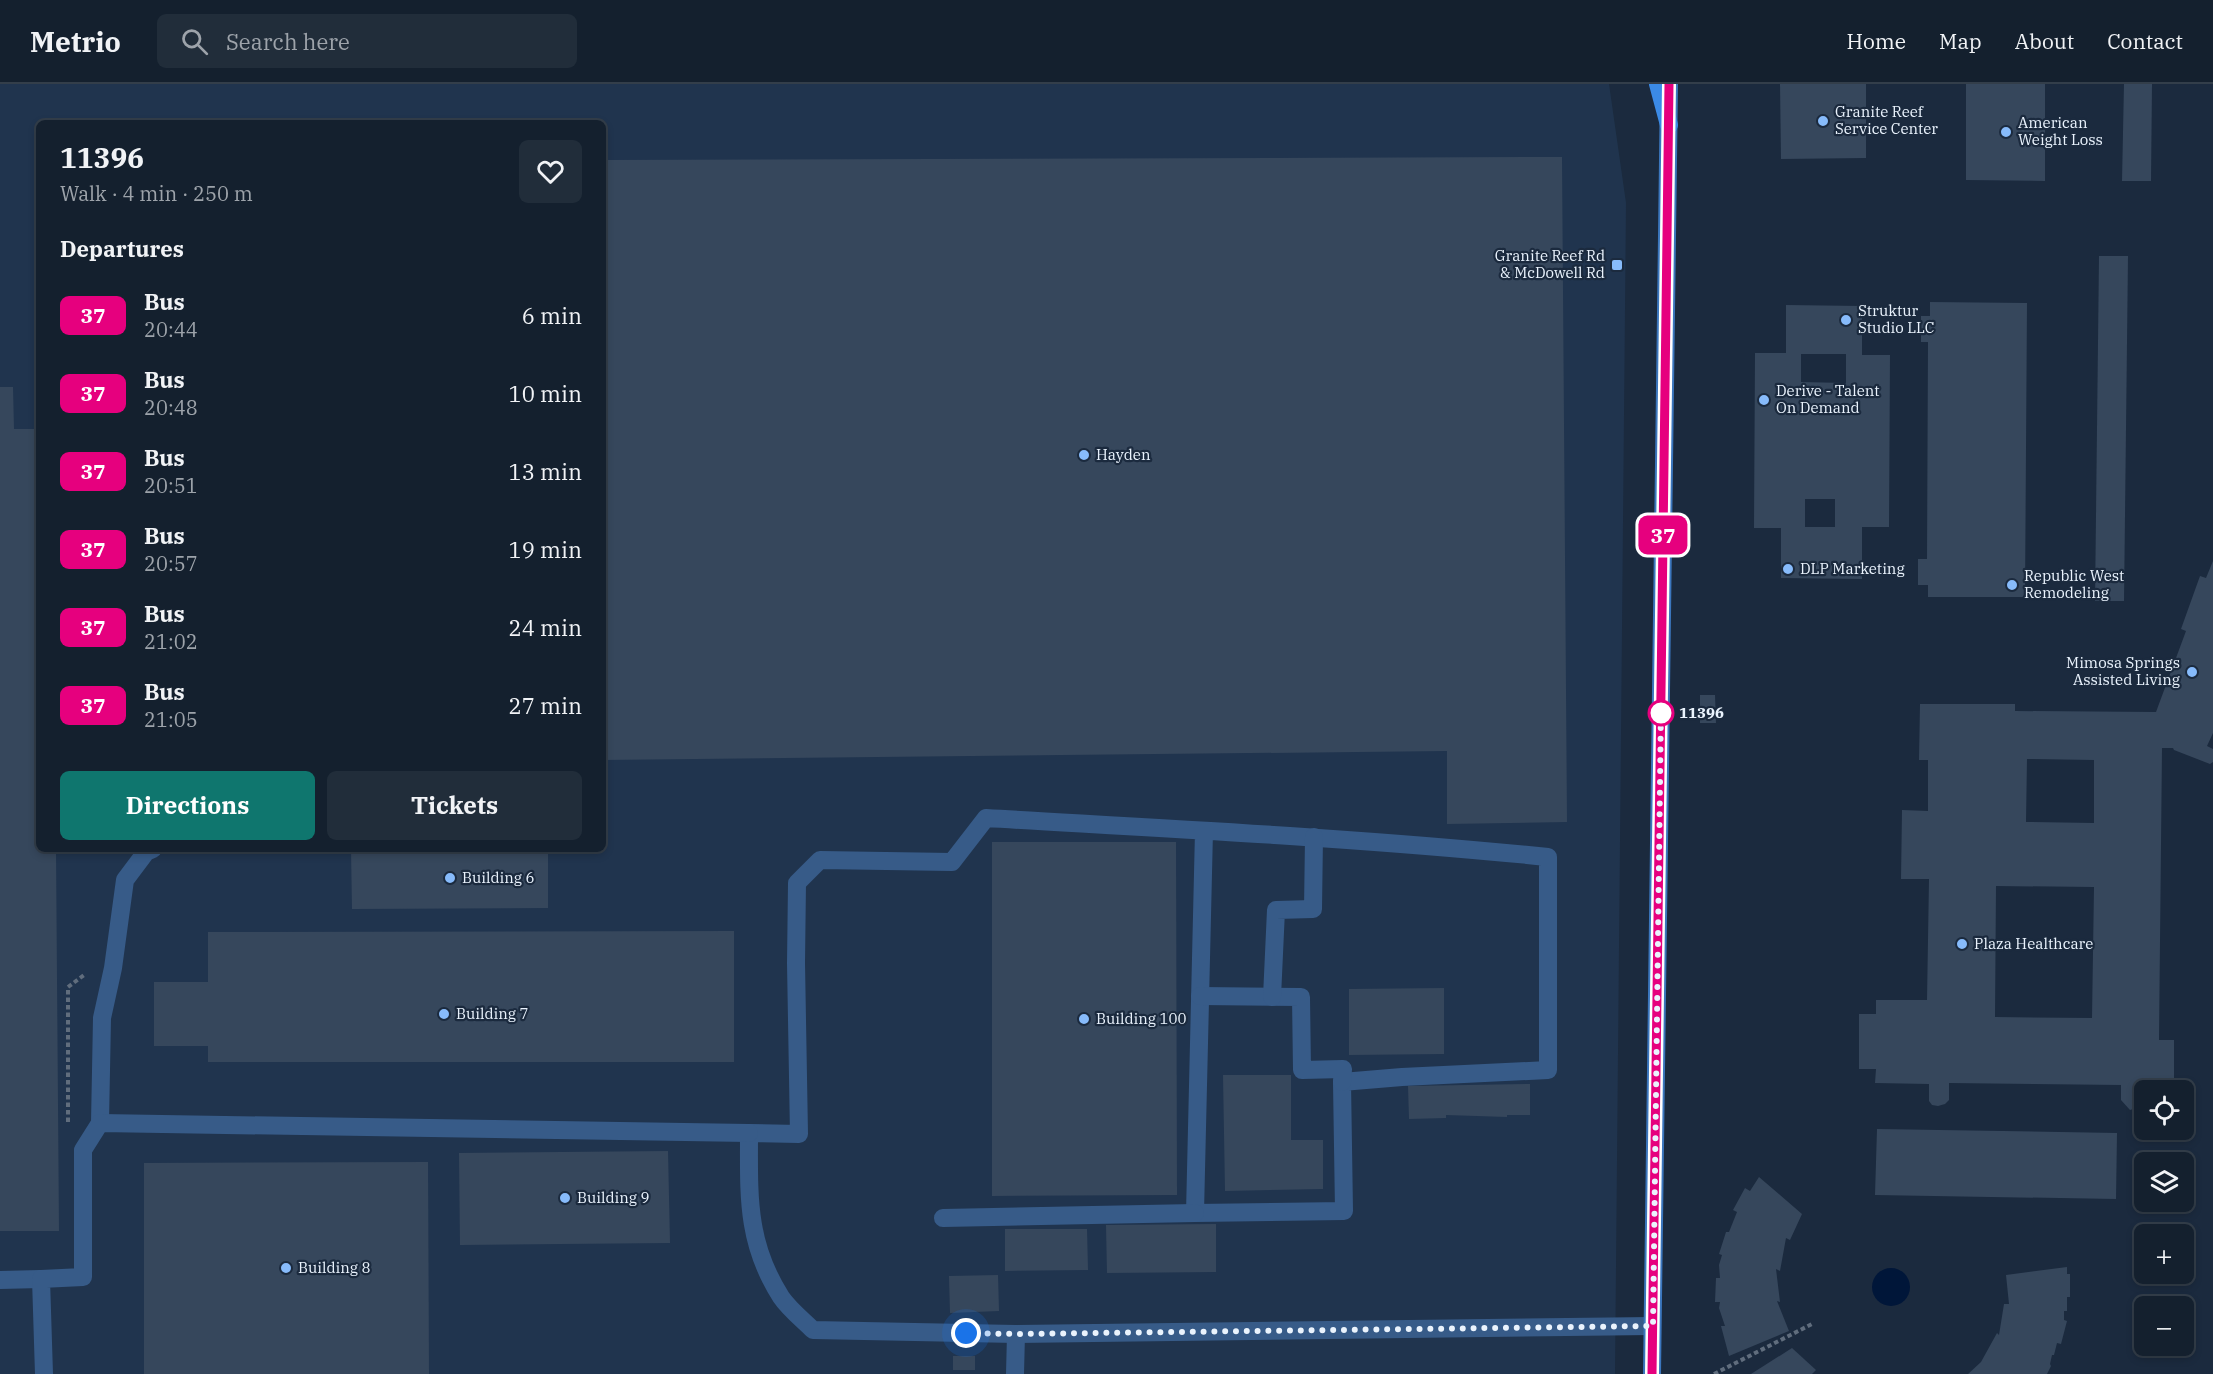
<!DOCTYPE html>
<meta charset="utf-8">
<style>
body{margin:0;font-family:"IBM Plex Serif",serif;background:#212d3a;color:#f1f3f6;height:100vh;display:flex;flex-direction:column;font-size:22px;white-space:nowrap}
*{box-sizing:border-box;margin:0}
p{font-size:20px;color:#9da3aa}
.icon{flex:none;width:33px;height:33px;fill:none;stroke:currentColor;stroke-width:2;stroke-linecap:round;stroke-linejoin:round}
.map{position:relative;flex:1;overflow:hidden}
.details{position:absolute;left:36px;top:36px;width:570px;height:732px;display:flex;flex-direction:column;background:#14202e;border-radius:9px;box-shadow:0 3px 9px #0003,0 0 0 2px #333e4a}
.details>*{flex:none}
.badge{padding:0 12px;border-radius:9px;font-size:21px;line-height:39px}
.controls{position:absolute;left:2134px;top:996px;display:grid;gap:12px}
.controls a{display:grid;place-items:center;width:60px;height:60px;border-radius:9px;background:#14202e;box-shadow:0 3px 9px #0003,0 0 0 2px #333e4a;font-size:30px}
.you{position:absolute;width:30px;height:30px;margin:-15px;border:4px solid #fff;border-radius:50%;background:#1a73e8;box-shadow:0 0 0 9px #1a73e833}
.map>.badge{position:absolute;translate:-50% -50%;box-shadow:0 0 0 3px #fff}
h2{padding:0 24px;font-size:22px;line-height:54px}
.round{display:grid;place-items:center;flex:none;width:63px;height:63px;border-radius:9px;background:#212d3a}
.headline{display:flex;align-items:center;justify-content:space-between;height:102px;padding:0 24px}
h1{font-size:28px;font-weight:700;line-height:45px}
.action{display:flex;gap:12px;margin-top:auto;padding:12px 24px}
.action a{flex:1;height:69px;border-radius:9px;background:#0f766e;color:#fff;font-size:24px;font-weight:700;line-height:69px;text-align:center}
.action a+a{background:#212d3a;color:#f1f3f6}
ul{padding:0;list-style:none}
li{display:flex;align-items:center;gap:18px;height:78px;padding:0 24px}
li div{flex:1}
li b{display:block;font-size:22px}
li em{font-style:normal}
li .badge{min-width:66px;font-weight:700;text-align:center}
header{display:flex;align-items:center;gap:36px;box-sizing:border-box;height:84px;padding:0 30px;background:#14202e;border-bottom:2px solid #333e4a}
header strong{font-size:28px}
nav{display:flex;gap:33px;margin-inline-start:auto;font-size:21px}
.search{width:420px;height:54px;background:#212d3a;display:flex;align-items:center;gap:15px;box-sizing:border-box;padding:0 21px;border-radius:9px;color:#9da3aa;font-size:22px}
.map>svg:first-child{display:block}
</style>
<header>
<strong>Metrio</strong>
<div class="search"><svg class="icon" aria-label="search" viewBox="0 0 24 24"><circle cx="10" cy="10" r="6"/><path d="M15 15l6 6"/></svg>Search here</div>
<nav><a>Home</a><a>Map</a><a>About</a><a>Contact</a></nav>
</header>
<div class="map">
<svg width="2213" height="1290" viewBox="0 0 2213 1290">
<rect width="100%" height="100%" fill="#1b2a3e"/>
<!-- built -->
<path fill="#20344e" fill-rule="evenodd" d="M0,0H1609L1626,119L1615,1290H0ZM39,39H603V765H39Z"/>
<!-- water -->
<circle fill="#001639" cx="1891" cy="1203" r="19"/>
<!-- building -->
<g fill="#36475c" fill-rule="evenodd">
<polygon points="1780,0 1866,0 1866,74 1781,75"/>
<polygon points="1966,0 2045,0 2045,97 1966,96"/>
<polygon points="2124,0 2152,0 2151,97 2122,97"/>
<polygon points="1562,73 1567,738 1447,740 1447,667 603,676 603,76"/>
<polygon points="2099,172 2128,172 2124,517 2095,517"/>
<polygon points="1930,218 2027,219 2025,513 1928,513 1928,501 1918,501 1918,475 1927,475 1928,258 1921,258 1921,232 1930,232"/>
<path d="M1786,221L1862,222V271H1890L1889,443H1862V495L1781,494V444H1754L1755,269H1786ZM1801,270H1846V299L1801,298ZM1805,415H1835V443H1805Z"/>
<polygon points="0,303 13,303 14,345 39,345 39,765 56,765 59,1147 0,1147"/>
<path d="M2213,477V649L2207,662L2213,665V678L2210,680L2174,666L2173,664H2162L2159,956H2174V998H2144L2143,1022L2130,1026L2121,1016V1001L1949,999V1016L1945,1020L1938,1022L1932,1021L1929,1017V1000L1875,999L1876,985H1859V930H1876V916H1927L1929,795H1901L1902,726L1928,727V676H1919L1920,620H2015V627L2156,628L2186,547L2181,545L2200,492L2206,494ZM2027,675L2094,676V739L2026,738ZM1996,802L2094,803L2092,934L1995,933Z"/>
<polygon points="1700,611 1715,611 1716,639 1700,639"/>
<polygon points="992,758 1176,758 1177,1111 992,1112"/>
<polygon points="351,765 548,765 548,824 352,825"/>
<polygon points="734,847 734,978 208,978 208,962 154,962 154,898 208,898 208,848"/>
<polygon points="1444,904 1444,970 1349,971 1349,905"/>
<polygon points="1223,991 1291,991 1291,1056 1323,1056 1323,1105 1225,1107"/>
<polygon points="1530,1000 1530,1031 1507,1031 1507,1033 1446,1031 1446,1034 1409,1035 1408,1002"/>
<polygon points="1877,1045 2117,1049 2116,1115 1875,1111"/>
<polygon points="668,1067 670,1159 460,1161 459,1069"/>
<polygon points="428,1078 429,1290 144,1290 144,1079"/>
<polygon points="1759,1093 1802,1130 1790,1156 1786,1154 1780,1187 1776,1185 1780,1218 1777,1217 1789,1247 1729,1272 1721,1242 1725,1242 1719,1224 1720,1218 1715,1218 1716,1194 1720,1194 1719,1181 1722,1171 1719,1170 1726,1148 1729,1148 1737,1128 1733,1126 1745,1104 1750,1107"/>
<polygon points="1216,1140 1216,1188 1107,1189 1106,1141"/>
<polygon points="1005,1145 1087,1145 1088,1186 1005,1187"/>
<polygon points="2067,1183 2067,1190 2070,1190 2070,1213 2067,1213 2067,1227 2064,1227 2064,1236 2067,1237 2061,1260 2057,1259 2054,1271 2052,1271 2050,1280 2051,1282 2047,1290 1968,1290 1981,1278 1997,1249 1999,1251 2004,1220 2009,1220 2006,1191"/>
<polygon points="998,1191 999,1227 950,1229 949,1192"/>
<polygon points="1792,1264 1816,1286 1812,1290 1751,1290"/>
<rect x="953" y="1272" width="22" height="14"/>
</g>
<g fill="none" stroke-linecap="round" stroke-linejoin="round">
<!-- path -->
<g stroke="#606d7d" stroke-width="4" stroke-dasharray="4.5 3" stroke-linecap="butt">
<polyline points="68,1038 68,903 84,891"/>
<polyline points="1714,1290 1812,1240"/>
</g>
<!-- lane -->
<g stroke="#375b88" stroke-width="18">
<path d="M1204,747L1195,1129L1344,1127L1342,998L1402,993L1548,986V773C1361,754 1173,745 986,734L952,778L820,776L797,799L796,879L799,1050L749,1049C749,1111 746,1158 781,1213C789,1225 803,1236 813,1246L1016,1250L1652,1242"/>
<polyline points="1200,912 1301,913 1302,986 1343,985 1342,998"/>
<polyline points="1272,913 1276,826 1313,825 1314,753"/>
<polyline points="100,1039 102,934 113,884 125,796 146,768 153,765"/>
<polyline points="943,1134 1195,1129"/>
<polyline points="0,1196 41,1195"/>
<polyline points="44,1290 41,1195 83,1193 83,1066 100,1039 749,1049"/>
<polyline points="1015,1290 1016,1250"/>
</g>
<!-- secondary -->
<polyline stroke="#3b76bd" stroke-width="18" points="1652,1290 1669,0"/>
<!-- primary -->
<polyline stroke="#3b8ae6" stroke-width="18" points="1658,0 1669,41"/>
</g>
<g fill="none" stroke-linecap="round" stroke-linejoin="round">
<!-- line casing -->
<g stroke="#fff" stroke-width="14">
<polyline id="line" points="1652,1290 1669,0"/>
</g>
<!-- line -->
<use href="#line" stroke="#e6007e" stroke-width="9"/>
<!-- walk -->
<polyline stroke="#eaf3fd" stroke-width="6" stroke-dasharray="0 10.8" points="966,1249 1016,1250 1653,1242 1661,622 1661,629"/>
</g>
<!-- markers -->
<g fill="#87bbfb" stroke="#1b2a3e" stroke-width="2">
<circle cx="1823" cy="37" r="6"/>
<circle cx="2006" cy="48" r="6"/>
<rect x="1611" y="175" width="12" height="12" rx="3"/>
<circle cx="1846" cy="236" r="6"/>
<circle cx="1764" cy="316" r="6"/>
<circle cx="1084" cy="371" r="6"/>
<circle cx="1788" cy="485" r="6"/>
<circle cx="2012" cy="501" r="6"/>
<circle cx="2192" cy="588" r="6"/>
<circle cx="450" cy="794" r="6"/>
<circle cx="1962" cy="860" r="6"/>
<circle cx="444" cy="930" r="6"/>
<circle cx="1084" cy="935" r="6"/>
<circle cx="565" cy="1114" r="6"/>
<circle cx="286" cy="1184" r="6"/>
</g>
<circle fill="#fff" stroke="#e6007e" stroke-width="3" cx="1661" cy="629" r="12"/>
<g text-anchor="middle" stroke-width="4.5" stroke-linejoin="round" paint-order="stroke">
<!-- poi labels -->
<g font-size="15" fill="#eaf3fd" stroke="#1b2a3e" text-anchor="start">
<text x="1835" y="33">Granite Reef<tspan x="1835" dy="17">Service Center</tspan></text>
<text x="2018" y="44">American<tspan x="2018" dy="17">Weight Loss</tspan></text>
<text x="1605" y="177" text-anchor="end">Granite Reef Rd<tspan x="1605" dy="17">&amp; McDowell Rd</tspan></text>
<text x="1858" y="232">Struktur<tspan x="1858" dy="17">Studio LLC</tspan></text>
<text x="1776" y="312">Derive - Talent<tspan x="1776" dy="17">On Demand</tspan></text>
<text x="1096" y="376">Hayden</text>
<text x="1800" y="490">DLP Marketing</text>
<text x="2024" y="497">Republic West<tspan x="2024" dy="17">Remodeling</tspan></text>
<text x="2180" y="584" text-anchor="end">Mimosa Springs<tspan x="2180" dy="17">Assisted Living</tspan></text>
<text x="462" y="799">Building 6</text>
<text x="1974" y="865">Plaza Healthcare</text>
<text x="456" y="935">Building 7</text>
<text x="1096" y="940">Building 100</text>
<text x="577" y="1119">Building 9</text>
<text x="298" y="1189">Building 8</text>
</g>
<!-- stop labels -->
<g font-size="15" font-weight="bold" fill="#eaf3fd" stroke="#1b2a3e" text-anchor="start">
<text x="1679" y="634">11396</text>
</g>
</g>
</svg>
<div class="controls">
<a><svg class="icon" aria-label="locate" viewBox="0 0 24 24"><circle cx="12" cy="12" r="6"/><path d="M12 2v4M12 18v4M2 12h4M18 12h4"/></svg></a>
<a><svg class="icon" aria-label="layers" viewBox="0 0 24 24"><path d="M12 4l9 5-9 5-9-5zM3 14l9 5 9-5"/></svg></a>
<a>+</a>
<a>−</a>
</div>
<div class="you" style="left:966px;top:1249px"></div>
<b class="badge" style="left:1663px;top:451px;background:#e6007e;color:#fff">37</b>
<section class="details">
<div class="headline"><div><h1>11396</h1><p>Walk · 4 min · 250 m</p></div><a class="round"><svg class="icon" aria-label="heart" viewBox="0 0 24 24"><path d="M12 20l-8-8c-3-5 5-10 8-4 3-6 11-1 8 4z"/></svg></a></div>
<h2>Departures</h2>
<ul>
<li><span class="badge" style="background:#e6007e;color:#fff">37</span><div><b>Bus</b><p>20:44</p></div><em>6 min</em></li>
<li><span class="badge" style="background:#e6007e;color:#fff">37</span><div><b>Bus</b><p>20:48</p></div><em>10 min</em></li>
<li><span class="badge" style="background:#e6007e;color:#fff">37</span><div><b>Bus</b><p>20:51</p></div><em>13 min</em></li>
<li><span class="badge" style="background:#e6007e;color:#fff">37</span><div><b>Bus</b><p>20:57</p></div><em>19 min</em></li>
<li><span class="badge" style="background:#e6007e;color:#fff">37</span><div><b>Bus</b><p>21:02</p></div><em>24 min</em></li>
<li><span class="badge" style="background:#e6007e;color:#fff">37</span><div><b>Bus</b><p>21:05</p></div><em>27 min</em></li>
</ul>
<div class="action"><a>Directions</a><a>Tickets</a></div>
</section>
</div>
